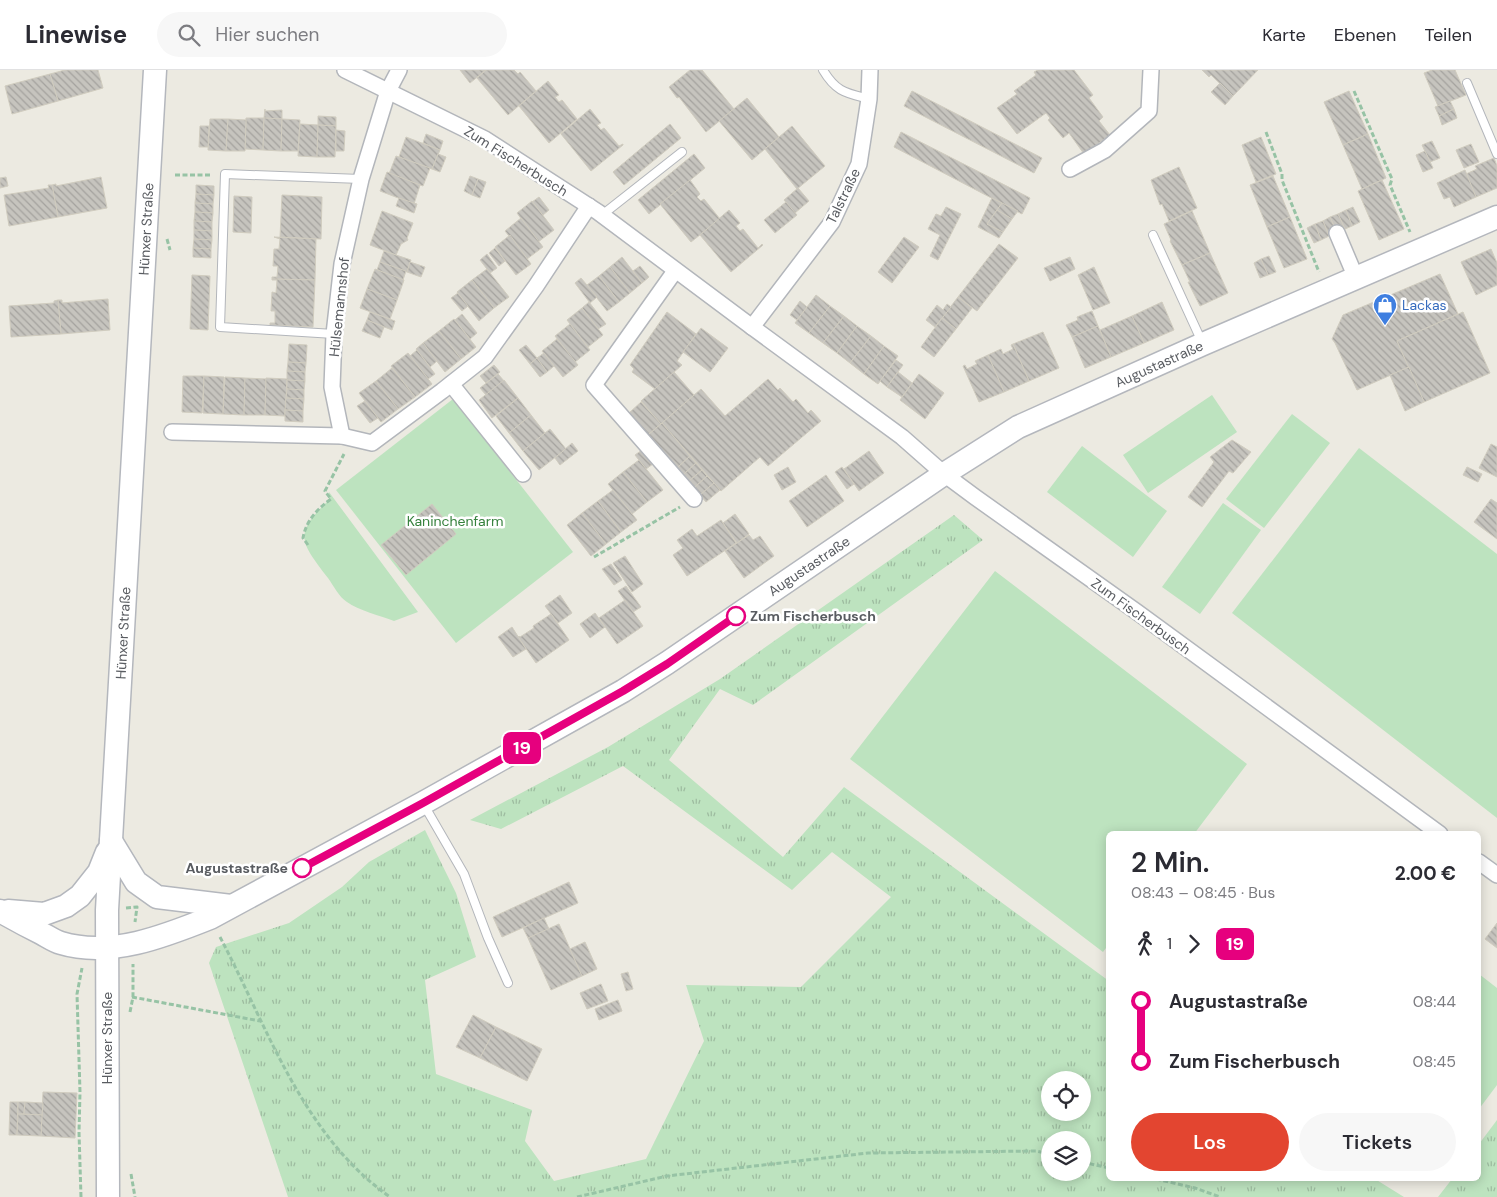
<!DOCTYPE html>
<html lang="de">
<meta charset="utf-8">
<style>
body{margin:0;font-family:"DM Sans",sans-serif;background:#f7f7f7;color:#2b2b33;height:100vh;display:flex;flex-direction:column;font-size:19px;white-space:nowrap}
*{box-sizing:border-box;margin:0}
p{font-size:16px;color:#7c7c81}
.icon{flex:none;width:28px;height:28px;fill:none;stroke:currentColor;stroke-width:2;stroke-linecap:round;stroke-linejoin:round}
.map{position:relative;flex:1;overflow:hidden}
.panel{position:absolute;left:1106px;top:761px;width:375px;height:350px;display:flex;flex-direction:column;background:#fff;border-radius:8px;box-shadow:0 2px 12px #0003}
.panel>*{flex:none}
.badge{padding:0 10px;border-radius:8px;font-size:18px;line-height:32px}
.controls{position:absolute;left:1041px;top:1001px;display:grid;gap:10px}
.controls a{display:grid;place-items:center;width:50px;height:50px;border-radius:50%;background:#fff;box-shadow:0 2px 12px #0003;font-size:25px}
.map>.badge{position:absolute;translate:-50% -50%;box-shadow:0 0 0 2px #fff}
.legs{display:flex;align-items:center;gap:8px;height:55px;padding:0 25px;font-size:16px}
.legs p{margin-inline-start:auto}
.overview{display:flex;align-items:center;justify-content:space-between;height:85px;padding:0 25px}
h1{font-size:28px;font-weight:600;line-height:38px}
.action{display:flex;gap:10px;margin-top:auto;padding:10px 25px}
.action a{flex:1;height:58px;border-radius:30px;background:#e34530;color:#fff;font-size:20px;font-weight:600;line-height:58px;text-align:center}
.action a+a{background:#f7f7f7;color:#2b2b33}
ul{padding:0 25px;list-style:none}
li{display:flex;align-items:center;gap:18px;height:60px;font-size:19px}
li i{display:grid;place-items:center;width:8px;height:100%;margin:0 6px;background:currentColor}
li i::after{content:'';width:12px;height:12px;margin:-6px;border:4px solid;border-radius:50%;background:#fff}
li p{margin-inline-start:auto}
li:first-child i{background:linear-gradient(#0000 50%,currentColor 0)}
li:last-child i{background:linear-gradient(currentColor 50%,#0000 0)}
header{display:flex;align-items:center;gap:30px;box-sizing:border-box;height:70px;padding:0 25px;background:#fff;border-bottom:1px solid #e1e1e2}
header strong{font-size:24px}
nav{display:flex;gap:28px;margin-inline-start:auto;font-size:18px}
.search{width:350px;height:45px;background:#f7f7f7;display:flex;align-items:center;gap:12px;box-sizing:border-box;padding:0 18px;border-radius:28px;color:#7c7c81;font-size:19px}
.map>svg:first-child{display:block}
</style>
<header>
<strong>Linewise</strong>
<div class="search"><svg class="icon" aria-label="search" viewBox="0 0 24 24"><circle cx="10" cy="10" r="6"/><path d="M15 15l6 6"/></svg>Hier suchen</div>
<nav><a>Karte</a><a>Ebenen</a><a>Teilen</a></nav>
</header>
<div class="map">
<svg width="1497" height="1127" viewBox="0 0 1497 1127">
<defs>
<pattern id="grass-tufts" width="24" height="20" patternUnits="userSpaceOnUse" patternTransform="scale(1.25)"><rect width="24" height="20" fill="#bde3bf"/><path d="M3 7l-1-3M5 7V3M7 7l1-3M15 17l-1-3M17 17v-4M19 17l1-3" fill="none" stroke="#9dbb9f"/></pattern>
<pattern id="building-back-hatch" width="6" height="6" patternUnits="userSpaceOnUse" patternTransform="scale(1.25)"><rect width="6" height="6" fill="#c6c4be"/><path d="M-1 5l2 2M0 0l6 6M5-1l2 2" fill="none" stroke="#a4a29e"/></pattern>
</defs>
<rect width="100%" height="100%" fill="#eceae1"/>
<!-- grass -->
<g fill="url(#grass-tufts)" fill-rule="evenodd">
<path d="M954,445L983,470L753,635L720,619L669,690L783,787L844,717L1109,911V1109H1375L1404,1127H288L209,893L216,877L289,853L342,817L369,792L425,760L456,823L476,887L425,910L436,1004L532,1040L525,1071L554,1111L646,1089L704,971L686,915L801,917L891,827L832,782L792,820L623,696L501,759L470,750L608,677L720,609ZM1050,1010H1082V1042H1050ZM1050,1070H1082V1102H1050Z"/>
<polygon points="1497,1050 1497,1127 1438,1127 1452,1109 1479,1109 1479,1074"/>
</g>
<!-- green -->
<g fill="#bde3bf">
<polygon points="1212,325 1237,362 1148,423 1123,385"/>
<polygon points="453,329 573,482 456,573 336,420"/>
<polygon points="1292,344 1330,373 1264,458 1226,429"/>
<polygon points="1082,376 1167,441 1133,487 1047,422"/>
<polygon points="1359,378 1497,484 1497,748 1232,543"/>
<path d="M329,422L418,542L394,551C381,546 358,540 347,532C339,527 333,515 328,508C300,471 293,464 329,430Z"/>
<polygon points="1223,433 1261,460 1200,544 1162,517"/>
<polygon points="995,501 1247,694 1194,764 1109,764 1109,874 1103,882 850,689"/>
<polygon points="1479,904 1497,918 1497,1015 1479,1039"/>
</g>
<!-- building -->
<g fill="url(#building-back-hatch)" stroke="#d0ccbf">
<polygon points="65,0 98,0 103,18 58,31 50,4"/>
<polygon points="460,0 486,0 470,13"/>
<polygon points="486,0 514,0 518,4 520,2 536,21 508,45 477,8"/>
<polygon points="690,0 702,0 734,39 706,62 679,27 677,28 669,17"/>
<polygon points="1038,0 1074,0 1093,25 1089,28 1103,47 1099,51 1110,65 1084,84 1069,63 1063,68 1048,50 1050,48 1046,43 1017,64 997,38 1017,24 1014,21 1036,5 1034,2"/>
<polygon points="1202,0 1258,0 1233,26 1211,5 1209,7"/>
<polygon points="1432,0 1455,0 1466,25 1438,36 1424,3"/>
<polygon points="50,4 58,31 12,44 5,16"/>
<polygon points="548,11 559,25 555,27 559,32 562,30 577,49 549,73 519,36"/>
<polygon points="1220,13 1233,26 1225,35 1211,22"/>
<polygon points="912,21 1042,88 1034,103 904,36"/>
<polygon points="1349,21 1368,64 1343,75 1324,32"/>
<polygon points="747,28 779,67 752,90 719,51"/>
<polygon points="1450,31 1454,39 1439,46 1435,37"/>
<polygon points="265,39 265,41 282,40 282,49 264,48"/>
<polygon points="590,39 601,53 597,55 601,60 604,58 619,76 623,74 623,75 591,101 561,64"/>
<polygon points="1454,39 1457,48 1442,55 1439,46"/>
<polygon points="318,46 336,47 336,56 318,55"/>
<polygon points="246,48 264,48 263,80 245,79"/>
<polygon points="264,48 282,49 281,81 263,80"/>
<polygon points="210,49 228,49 226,81 208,80"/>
<polygon points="228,49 246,50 245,81 226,81"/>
<polygon points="282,49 300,50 298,81 281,81"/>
<polygon points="300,54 318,55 317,87 298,86"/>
<polygon points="670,54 681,68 624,115 613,102"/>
<polygon points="318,55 336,56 335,87 317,87"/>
<polygon points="200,56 209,56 208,77 199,77"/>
<polygon points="792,56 825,96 797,119 765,79"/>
<polygon points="336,60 345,61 344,81 336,81"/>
<polygon points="901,62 1030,128 1022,144 894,77"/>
<polygon points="426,64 443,71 440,80 423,73"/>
<polygon points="1368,64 1386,108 1362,119 1343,75"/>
<polygon points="406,67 440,80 432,99 399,87"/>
<polygon points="1261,67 1276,104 1256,112 1242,75"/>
<polygon points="1432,71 1440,88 1430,92 1422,75"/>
<polygon points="1471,74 1479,92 1464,98 1456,80"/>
<polygon points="1425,81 1433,98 1423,102 1416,85"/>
<polygon points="438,84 446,87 440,102 432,99"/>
<polygon points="694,84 705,98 649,144 638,130"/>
<polygon points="396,86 430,98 423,116 389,104"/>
<polygon points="1494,88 1497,96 1497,118 1476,127 1466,104 1477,99 1475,96"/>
<polygon points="1179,97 1197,138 1169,151 1162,134 1160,135 1151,110"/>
<polygon points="1465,100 1476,127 1454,137 1450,127 1444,129 1437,113"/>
<polygon points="387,102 420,115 414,134 380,121"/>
<polygon points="470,106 478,109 472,125 464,121"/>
<polygon points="1273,106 1290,147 1267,157 1250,115"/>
<polygon points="6,107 8,116 0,118 0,108"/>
<polygon points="101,107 107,138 58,147 52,115 56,114 56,116"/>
<polygon points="478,109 486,112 480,128 472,125"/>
<polygon points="690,110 700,124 697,127 701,131 704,129 720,149 691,172 660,134"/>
<polygon points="1382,110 1404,159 1379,170 1358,121"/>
<polygon points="48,115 52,115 58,147 9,156 4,125 49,118"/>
<polygon points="196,115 214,116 214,125 196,124"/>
<polygon points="798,118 809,131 795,143 784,130"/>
<polygon points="196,124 214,125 213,134 195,133"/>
<polygon points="282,125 322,127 321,169 280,167"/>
<polygon points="234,126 252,127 251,163 233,162"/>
<polygon points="539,127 549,140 543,145 532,132"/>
<polygon points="399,128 417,134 414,143 396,136"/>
<polygon points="992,128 1002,133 987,154 1003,162 999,168 978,157"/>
<polygon points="532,131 554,160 538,172 517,143"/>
<polygon points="786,132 797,145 775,163 764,150"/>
<polygon points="195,133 213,134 213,143 195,142"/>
<polygon points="1002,133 1018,141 1012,149 997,140"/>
<polygon points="946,137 961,144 938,190 930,186 940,165 928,159 936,144 941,146"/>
<polygon points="1353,137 1360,152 1352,156 1346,140"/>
<polygon points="729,140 740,153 736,156 740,161 743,159 758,178 762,174 763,175 731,202 700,165"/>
<polygon points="997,140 1012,149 1003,162 987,154"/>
<polygon points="1346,140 1352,156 1345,159 1338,144"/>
<polygon points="382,141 413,153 407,168 408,170 401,174 396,185 370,175"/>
<polygon points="1192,141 1210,183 1182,195 1170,171 1171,170 1164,154"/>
<polygon points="195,142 213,143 212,152 194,151"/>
<polygon points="1338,144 1345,159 1337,163 1330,147"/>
<polygon points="1290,147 1307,189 1284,198 1267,157"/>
<polygon points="1330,147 1337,163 1329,166 1323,151"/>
<polygon points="521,148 543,177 527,189 505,161"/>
<polygon points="194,151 212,152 212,161 194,160"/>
<polygon points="1323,151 1329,166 1321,170 1315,154"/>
<polygon points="1315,154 1321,170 1314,173 1307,158"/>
<polygon points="194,160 212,161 212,170 194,169"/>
<polygon points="510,165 531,194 516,205 495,177"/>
<polygon points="274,167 316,169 315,210 272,209 272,207 277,207 278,196 273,196 274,179 279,179 280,169"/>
<polygon points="904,167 919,177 892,213 878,202"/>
<polygon points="194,169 212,170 211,179 193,178"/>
<polygon points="999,174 1018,188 977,241 958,227"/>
<polygon points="193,178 211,179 211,188 193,187"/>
<polygon points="495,178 505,191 499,196 489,183"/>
<polygon points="1491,179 1497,193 1497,215 1476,225 1461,192"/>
<polygon points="384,181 411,190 407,202 380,192"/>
<polygon points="1210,183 1228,223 1200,236 1188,212 1190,212 1182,195"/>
<polygon points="487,184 497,198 490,203 480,190"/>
<polygon points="1269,186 1276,202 1268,205 1261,189"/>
<polygon points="622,187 642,213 630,223 610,197"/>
<polygon points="1070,187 1075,199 1050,211 1044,198"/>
<polygon points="1261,189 1268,205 1260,208 1254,193"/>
<polygon points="380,192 406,201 403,210 377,200"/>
<polygon points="410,192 425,197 421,207 407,202"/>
<polygon points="640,196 649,207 642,213 633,201"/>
<polygon points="610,197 630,223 619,232 599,206"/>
<polygon points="1094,197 1110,233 1093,240 1078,205"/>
<polygon points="375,199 404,210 397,230 367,219"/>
<polygon points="487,199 509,227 494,238 472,210"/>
<polygon points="1440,204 1458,244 1397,271 1409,297 1357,320 1335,273 1332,269 1343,245"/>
<polygon points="192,205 210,206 208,260 190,259"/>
<polygon points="599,206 619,232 607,241 587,215"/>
<polygon points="581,208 597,227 590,233 575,213"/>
<polygon points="272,209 315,210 313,257 270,255 270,253 275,253 275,241 271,241 272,222 276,223 277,210 272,210"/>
<polygon points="472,210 494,238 479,251 457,222"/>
<polygon points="367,219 397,230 390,249 360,238"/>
<polygon points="458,223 468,236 462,241 451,228"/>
<polygon points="816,225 830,236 809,263 795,253"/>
<polygon points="958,227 972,238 956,259 942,248"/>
<polygon points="108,229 110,260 61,264 58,230 62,230 62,233"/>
<polygon points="58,230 61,264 11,267 9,236 54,233 54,231"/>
<polygon points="800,231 807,237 797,250 790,245"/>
<polygon points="589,232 606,254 598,259 582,238"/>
<polygon points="1162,232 1174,260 1144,273 1132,246"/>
<polygon points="947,234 951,237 935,257 926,250 937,235 943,240"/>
<polygon points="830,236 844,246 823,273 809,263"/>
<polygon points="582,238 603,265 588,277 567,250"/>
<polygon points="1092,241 1098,256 1072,267 1066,255 1078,250 1077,247"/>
<polygon points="370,242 395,251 392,260 367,250"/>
<polygon points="667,242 696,264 677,291 682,295 655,319 632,302 634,299 630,295"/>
<polygon points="1463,242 1490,303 1424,332 1397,271"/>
<polygon points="462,244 477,263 470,269 455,250"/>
<polygon points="844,246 857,256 837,283 823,273"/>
<polygon points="1132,246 1144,273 1111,287 1100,260"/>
<polygon points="942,248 956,259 934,287 921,277"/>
<polygon points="454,249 476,277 461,289 439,261"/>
<polygon points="367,250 384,257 380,268 362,261"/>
<polygon points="570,254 590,280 575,292 555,266"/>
<polygon points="857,256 871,266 850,293 837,283"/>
<polygon points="1098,256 1111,287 1085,298 1072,267"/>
<polygon points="701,258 728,278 710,302 683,282"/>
<polygon points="439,261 461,289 445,302 423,273"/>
<polygon points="1043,262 1059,298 1029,311 1013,274"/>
<polygon points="871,266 884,276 864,304 850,293"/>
<polygon points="557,269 578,295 563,307 542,281"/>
<polygon points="423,273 437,291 430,297 416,279"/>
<polygon points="289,274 307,275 306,293 288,292"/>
<polygon points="1013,274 1029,311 1004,322 988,285 1001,279 1003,284 1013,279 1011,275"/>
<polygon points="526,275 537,288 530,294 519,280"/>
<polygon points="884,276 898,286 878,314 864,304"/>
<polygon points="417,280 435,304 428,309 410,286"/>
<polygon points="408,283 432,314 415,327 391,296"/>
<polygon points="544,283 554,296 547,302 537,288"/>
<polygon points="988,285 1004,322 979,332 963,296 965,295 967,299 977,294 975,291"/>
<polygon points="537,288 547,302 540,307 530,294"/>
<polygon points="896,290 903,295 887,317 880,311"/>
<polygon points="288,292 306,293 305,302 287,301"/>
<polygon points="494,295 500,302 486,313 480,306"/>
<polygon points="1409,297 1424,332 1405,341 1390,305"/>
<polygon points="392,298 415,327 398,339 376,311"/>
<polygon points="287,301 305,302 305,311 287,310"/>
<polygon points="674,302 694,325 661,354 641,331"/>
<polygon points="898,302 912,313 902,327 887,317"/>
<polygon points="498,304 504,311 486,325 480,318"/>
<polygon points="919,304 944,323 925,349 900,330"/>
<polygon points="183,306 204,306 202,343 182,342"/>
<polygon points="204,306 224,307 223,344 203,343"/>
<polygon points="225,307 245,308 244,345 223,344"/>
<polygon points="245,308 266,309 265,345 244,345"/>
<polygon points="266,308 287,309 285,346 265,345"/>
<polygon points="768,309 778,320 780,318 793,332 796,329 808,343 811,340 821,351 768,396 760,387 721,421 662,353 701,319 725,346"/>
<polygon points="287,310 305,311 304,320 287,319"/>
<polygon points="504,310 518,328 492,348 479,330"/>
<polygon points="376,311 398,339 381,352 359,323"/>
<polygon points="287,319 304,320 304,329 286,328"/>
<polygon points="286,328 304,329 303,341 285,340"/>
<polygon points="518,328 531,345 509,363 496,346"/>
<polygon points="365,331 378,348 370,353 357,336"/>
<polygon points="641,332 661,354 648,365 629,343"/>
<polygon points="285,340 303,341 303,352 285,351"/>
<polygon points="531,345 545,363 523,381 509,363"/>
<polygon points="662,353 690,386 677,398 648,365"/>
<polygon points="550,359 566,379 539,400 523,381"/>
<polygon points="1232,370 1251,382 1233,403 1229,401 1202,437 1188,427 1214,392 1210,387"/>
<polygon points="572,373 578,381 560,395 555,388"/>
<polygon points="1491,374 1497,377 1497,407 1479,398"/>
<polygon points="642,380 653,394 646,399 635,385"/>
<polygon points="869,381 884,403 859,421 844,399"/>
<polygon points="690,386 696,393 683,405 677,398"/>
<polygon points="639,390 663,420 647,432 623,402"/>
<polygon points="696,393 702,400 689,411 683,405"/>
<polygon points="788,397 796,412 782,420 774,405"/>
<polygon points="842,397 854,414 847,419 835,402"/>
<polygon points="1467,397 1482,404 1478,412 1463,405"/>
<polygon points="702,400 707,406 694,418 689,411"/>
<polygon points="623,402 647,432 632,444 608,414"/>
<polygon points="826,405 844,431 807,457 789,431"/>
<polygon points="707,406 714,413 700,425 694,418"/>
<polygon points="714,413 720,420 706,432 700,425"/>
<polygon points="613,420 637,450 621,462 598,431"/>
<polygon points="1491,429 1497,433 1497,469 1474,452"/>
<polygon points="598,431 621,462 606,474 582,443"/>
<polygon points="432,434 456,464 406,505 381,475"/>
<polygon points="582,443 606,474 591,486 567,455"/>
<polygon points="735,444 749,464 737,473 723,453"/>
<polygon points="721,450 736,473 687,506 673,485 683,478 677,470 692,459 697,466"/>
<polygon points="749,465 753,470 760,466 774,486 744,508 725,481"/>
<polygon points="625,486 643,514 632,522 613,493"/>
<polygon points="611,494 622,510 614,515 602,499"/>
<polygon points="626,516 641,537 633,542 618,521"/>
<polygon points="560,525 572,543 558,553 545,536"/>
<polygon points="625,530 643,556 617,574 599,548"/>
<polygon points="595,543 605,557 590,568 580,554"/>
<polygon points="551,544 569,570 536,593 518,567 519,566 520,567 534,558 533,556"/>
<polygon points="512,557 526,579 513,587 498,567"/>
<polygon points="569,812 578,833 502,867 493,847"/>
<polygon points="544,848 549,859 528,868 523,858"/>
<polygon points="1497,853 1497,878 1485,869"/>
<polygon points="559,854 582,906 551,920 528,868"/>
<polygon points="585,872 597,899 582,906 570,879"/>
<polygon points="628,902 633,919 626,921 621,904"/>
<polygon points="601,914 608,931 587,939 580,923"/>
<polygon points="618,930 622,941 599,950 595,939"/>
<polygon points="473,945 496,957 480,988 456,977"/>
<polygon points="496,957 542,979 527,1011 480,988"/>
<polygon points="43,1022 77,1023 75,1068 41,1066"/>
<polygon points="10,1032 18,1032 17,1065 9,1065"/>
<polygon points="18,1032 25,1032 24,1044 18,1044"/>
<polygon points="25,1032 43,1033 42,1045 24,1044"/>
<polygon points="18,1044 42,1045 41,1066 17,1065"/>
</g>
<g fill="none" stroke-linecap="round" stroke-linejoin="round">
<!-- service casing -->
<g stroke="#b3b6bb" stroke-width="10">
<g id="service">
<path d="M823,0C836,22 846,23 869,29"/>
<polyline points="1467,13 1497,84"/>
<polyline points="602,145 682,82"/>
<polyline points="1153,165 1202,272"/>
<polyline points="334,264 220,257 225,104 361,109"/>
<polyline points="424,735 464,804 488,868 508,913"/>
</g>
</g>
<!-- minor casing -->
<g stroke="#b3b6bb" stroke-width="18">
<g id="minor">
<polyline points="345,0 485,69 598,142 752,257 902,367 944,404 975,427 1137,542 1440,764"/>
<polyline points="1070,99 1105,80 1149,41 1151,0"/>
<polyline points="1337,163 1356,208"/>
<polyline points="675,201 594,315 694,429"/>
<polyline points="752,257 832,152 859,94 869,29 870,0"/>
<polyline points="451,314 523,404"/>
<polyline points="172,362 342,366 372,373 442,321 485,287 536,216 589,136"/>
<polyline points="342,366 332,317 334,264 342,194 361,109 388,21 399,0"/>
<polyline points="1479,792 1497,805"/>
</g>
</g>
<!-- secondary casing -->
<g stroke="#b4b7bd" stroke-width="25">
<g id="secondary">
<polyline points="111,771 136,812 157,827 231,836"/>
<path d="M0,841C14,849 27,856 41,863C47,866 54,871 61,873C110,888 165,866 210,848L423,733L623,621L667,593L944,404L1018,357L1203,274L1497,147"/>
<polyline points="8,841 44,844 66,836 80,826 99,802 107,782"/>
<polyline points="108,1127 107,840 155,0"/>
</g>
</g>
<!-- path -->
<g stroke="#97c3a5" stroke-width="3" stroke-dasharray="5 2.5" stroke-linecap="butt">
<polyline points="1354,21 1392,109 1390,115 1410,162"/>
<polyline points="1266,62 1282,104 1282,110 1319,202"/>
<polyline points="175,105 211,105"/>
<polyline points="167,169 170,180"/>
<path d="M308,475L303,468C306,451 317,439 331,429L325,421L344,384"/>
<polyline points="594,487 680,437"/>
<polyline points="126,838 137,837 135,852"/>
<path d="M220,867C268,958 302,1065 390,1127"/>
<polyline points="132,927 260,951"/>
<polyline points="130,942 133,927 133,894"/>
<polyline points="1082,1092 1109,1098"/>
<polyline points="131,1104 135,1127"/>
<polyline points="1156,1109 1195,1118 1220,1127"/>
<polyline points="81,1127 79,1062 80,1022 77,924 82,898"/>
<polyline points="577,1127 667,1106 868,1083 1036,1081 1050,1084"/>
</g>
<!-- service -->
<use href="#service" stroke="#fff" stroke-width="8"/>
<!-- minor -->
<use href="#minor" stroke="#fff" stroke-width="15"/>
<!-- secondary -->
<use href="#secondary" stroke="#fff" stroke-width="22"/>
</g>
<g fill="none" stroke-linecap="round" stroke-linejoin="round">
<!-- line-1 casing -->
<g stroke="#fff" stroke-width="11">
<polyline id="line-1" points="302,798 423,733 623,621 667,594 736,546"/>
</g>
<!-- line-1 -->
<use href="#line-1" stroke="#e6007e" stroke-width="8"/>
</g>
<!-- icons -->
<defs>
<g id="shop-pin" transform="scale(1.25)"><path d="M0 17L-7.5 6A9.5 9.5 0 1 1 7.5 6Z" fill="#3f7fe0" stroke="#fff"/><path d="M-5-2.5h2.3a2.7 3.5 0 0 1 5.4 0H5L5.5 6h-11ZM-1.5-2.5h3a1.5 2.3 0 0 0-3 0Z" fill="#fff"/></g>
</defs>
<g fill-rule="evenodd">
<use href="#shop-pin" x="1385" y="235"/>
</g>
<!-- markers -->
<g fill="#fff" stroke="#e6007e" stroke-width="2.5">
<circle cx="736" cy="546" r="9"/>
<circle cx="302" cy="798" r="9"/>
</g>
<g text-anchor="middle" stroke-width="5" stroke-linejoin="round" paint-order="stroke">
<!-- street labels -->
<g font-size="14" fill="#595c61" stroke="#fff">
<text transform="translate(516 91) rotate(32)" y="5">Zum Fischerbusch</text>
<text transform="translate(843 126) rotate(-64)" y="5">Talstraße</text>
<text transform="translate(146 159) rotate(-87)" y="5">Hünxer Straße</text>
<text transform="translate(339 237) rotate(-84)" y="5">Hülsemannshof</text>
<text transform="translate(1159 294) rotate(-24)" y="5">Augustastraße</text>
<text transform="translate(809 496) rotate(-34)" y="5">Augustastraße</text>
<text transform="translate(1141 546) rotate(36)" y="5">Zum Fischerbusch</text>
<text transform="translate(123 563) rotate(-87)" y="5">Hünxer Straße</text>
<text transform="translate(107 968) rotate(-90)" y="5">Hünxer Straße</text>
</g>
<!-- shop labels -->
<g font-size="14" fill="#366cbe" stroke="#fff" text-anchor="start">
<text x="1402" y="240">Lackas</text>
</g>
<!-- park labels -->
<g font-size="14" fill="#37823e" stroke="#fff">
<text x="455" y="456">Kaninchenfarm</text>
</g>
<!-- stop labels -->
<g font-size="14" font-weight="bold" fill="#595c61" stroke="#fff" text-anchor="start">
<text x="750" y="551">Zum Fischerbusch</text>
<text x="288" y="803" text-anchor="end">Augustastraße</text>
</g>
</g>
</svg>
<div class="controls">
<a><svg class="icon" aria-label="locate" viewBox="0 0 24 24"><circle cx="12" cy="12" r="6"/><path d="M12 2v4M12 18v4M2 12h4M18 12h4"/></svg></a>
<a><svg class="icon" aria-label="layers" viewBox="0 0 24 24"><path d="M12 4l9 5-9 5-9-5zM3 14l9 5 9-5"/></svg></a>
</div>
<b class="badge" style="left:522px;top:678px;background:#e6007e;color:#fff">19</b>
<section class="panel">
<div class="overview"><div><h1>2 Min.</h1><p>08:43 – 08:45 · Bus</p></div><b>2.00 €</b></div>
<div class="legs"><svg class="icon" aria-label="walk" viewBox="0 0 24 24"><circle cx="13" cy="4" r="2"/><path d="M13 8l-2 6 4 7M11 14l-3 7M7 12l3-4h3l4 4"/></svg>1<svg class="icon" aria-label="forward" viewBox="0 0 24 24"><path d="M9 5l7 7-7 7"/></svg><b class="badge" style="background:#e6007e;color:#fff">19</b></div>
<ul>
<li><i style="color:#e6007e"></i><b>Augustastraße</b><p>08:44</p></li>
<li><i style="color:#e6007e"></i><b>Zum Fischerbusch</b><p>08:45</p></li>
</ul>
<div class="action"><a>Los</a><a>Tickets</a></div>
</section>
</div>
